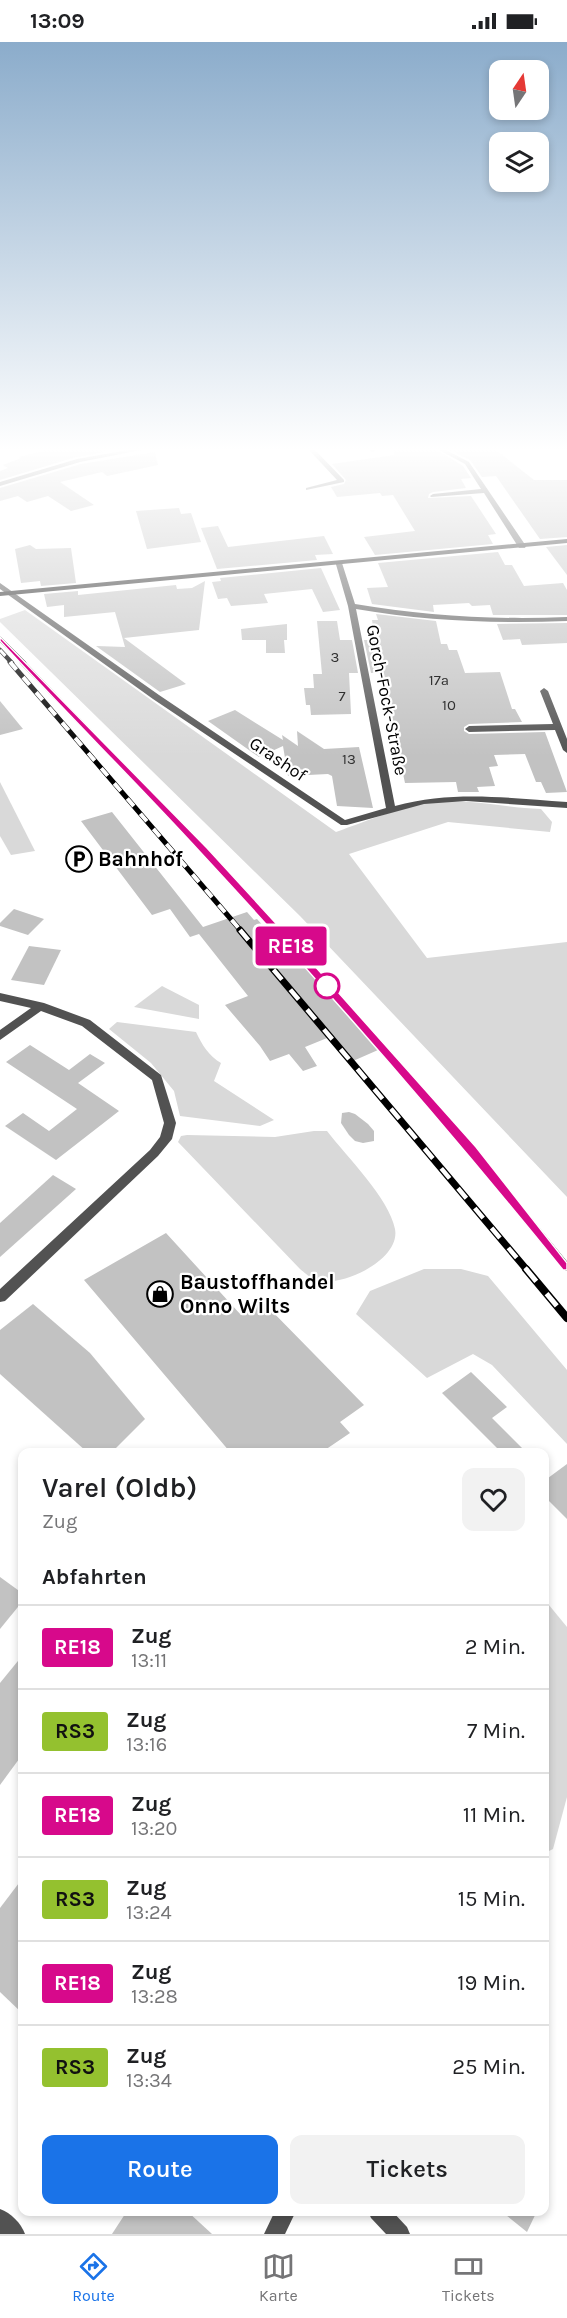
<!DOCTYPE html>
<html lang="de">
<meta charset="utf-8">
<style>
body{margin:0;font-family:Karla,sans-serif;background:#f2f2f2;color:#202124;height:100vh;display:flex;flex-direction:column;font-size:22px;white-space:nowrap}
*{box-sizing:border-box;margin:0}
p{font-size:20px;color:#757577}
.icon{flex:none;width:33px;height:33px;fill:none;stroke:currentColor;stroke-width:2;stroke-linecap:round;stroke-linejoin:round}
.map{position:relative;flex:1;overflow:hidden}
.sheet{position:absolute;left:18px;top:1406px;width:531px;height:768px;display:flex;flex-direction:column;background:#fff;border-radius:12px;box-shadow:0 3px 9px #0003}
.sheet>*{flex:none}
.badge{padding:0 12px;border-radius:4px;font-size:21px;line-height:39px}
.needle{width:39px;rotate:13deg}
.controls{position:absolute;left:489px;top:18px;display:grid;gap:12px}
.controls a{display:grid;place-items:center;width:60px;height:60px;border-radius:12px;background:#fff;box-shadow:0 3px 9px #0003;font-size:30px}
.map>.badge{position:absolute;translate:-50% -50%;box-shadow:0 0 0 3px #fff}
h2{padding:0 24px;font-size:22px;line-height:54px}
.round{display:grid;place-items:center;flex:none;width:63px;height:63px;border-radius:12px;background:#f2f2f2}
.overview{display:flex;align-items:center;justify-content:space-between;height:102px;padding:0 24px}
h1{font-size:28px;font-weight:600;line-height:45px}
.cta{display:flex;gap:12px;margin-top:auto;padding:12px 24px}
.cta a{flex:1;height:69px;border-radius:12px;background:#1a73e8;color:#fff;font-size:24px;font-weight:600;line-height:69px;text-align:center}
.cta a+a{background:#f2f2f2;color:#202124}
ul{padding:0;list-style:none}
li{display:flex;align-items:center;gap:18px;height:84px;padding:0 24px;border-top:2px solid #e0e0e0}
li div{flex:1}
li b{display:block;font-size:22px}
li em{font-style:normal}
li .badge{min-width:66px;font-weight:700;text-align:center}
.status{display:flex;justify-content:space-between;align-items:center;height:42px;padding:0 30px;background:#fff;direction:ltr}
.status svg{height:16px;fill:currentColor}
.tab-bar{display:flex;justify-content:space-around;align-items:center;height:84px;border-top:2px solid #e0e0e0;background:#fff;font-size:16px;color:#757577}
.tab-bar a{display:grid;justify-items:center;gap:3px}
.tab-bar .active{color:#1a73e8}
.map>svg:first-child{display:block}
</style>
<div class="status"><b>13:09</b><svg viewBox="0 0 49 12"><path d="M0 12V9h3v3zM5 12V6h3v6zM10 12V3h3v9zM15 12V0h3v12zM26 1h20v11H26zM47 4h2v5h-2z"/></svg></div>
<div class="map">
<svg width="567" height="2192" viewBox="0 0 567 2192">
<rect width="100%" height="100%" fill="#fff"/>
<!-- green -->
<g fill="#d9d9d9">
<path d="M25,568L336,790C367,779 416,758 448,759C479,759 510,766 541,767L552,780L550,790L448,780L349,812L427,916L567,900V1155L300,874L0,580V577Z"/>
<polygon points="0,740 35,809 11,813 0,794"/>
<polygon points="162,944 199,963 199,977 134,965"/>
<path d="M117,980L196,990C202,1003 209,1014 221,1021L214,1039L274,1078L260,1084L180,1074L174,1049L151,1021L109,987Z"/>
<path d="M314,1089H327C347,1115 389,1156 395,1187C401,1218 340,1247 315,1238C310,1236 304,1230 300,1227L178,1100L181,1094L187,1093L275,1095Z"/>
<polygon points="424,1227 461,1227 488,1234 567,1328 567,1402 492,1323 473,1312 427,1336 356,1272 370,1249"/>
<polygon points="544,1557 567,1585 567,1755 553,1807 545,1811"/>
</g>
<!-- building -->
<g fill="#c2c2c2">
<polygon points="47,408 104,408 106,410 76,415 0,438 0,429 8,426 3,423 21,416 19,415"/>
<polygon points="393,408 437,408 463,424 471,436 461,437 466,446 433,450 429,452 428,456 471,454 496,492 488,493 493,502 375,513 364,495 415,489 393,453 382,454 380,451 337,455 331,445 344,442 346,438 332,422 394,413"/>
<polygon points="450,408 496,408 534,438 567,438 567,495 540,497 496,434 482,435 470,418"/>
<polygon points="155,410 158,423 107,434 102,430 60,440 94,463 71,469 48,454 27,460 18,454 0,459 0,446 81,422"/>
<polygon points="179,466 181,472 191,471 201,500 147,507 136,469"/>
<polygon points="218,484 228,505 324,494 333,512 315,513 317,518 217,527 201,486"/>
<polygon points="30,503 36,507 71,506 76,541 41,544 40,539 21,541 15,507"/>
<polygon points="567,503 567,533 546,505"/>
<polygon points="498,510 505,523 512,523 524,544 563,541 567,548 567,573 493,573 490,563 472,564 469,561 433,563 434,570 372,562 367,546 388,545 378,521"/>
<polygon points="321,526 340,568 323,570 312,547 264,552 268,561 231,564 227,556 218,557 212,540 221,539 220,536"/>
<polygon points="205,539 199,588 124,596 186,642 160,650 96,604 125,605 115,570 64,575 64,563 47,565 44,552 78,549 78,553 176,543 177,547 192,546"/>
<polygon points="376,572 436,579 441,602 447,602 449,608 457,608 465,631 500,630 512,667 515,667 522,680 469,682 464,685 464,689 469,692 545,690 567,750 546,751 541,740 536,740 525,712 494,713 498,724 489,725 495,744 477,745 479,750 458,750 456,740 405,741 381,630 371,631 364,598 375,598 372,578 378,578"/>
<polygon points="317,579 337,579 340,598 352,598 358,631 349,631 351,672 311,673 310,663 306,663 304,646 314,646 313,632 322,632"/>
<polygon points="567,581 567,601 522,603 520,597 503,598 497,582"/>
<polygon points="287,582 287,598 284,598 285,611 266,611 266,598 242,598 241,587"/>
<polygon points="0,659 23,687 0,693"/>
<polygon points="235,668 283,698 282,693 298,704 297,689 324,707 359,705 373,766 337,764 332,734 328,732 288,734 283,704 259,715 208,679"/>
<polygon points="112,770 203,885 247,870 254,878 257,877 276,898 280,897 378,1008 353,1019 332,994 305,1005 317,1024 303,1029 289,1012 270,1019 260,1004 225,963 248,954 199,892 190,895 170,867 152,873 81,779"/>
<polygon points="14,867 44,877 28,893 0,884 0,881"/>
<polygon points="29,904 61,908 44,943 11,938"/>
<polygon points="30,1003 69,1028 90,1012 105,1021 78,1041 119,1069 56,1118 5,1084 23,1071 49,1089 77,1067 6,1020"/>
<polygon points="349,1070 355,1072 368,1082 374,1089 374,1099 363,1101 355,1099 349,1093 341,1081 342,1071"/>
<polygon points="53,1133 76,1147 0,1215 0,1181"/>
<polygon points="166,1191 241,1273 263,1260 364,1363 340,1380 350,1391 322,1410 230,1410 84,1238"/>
<polygon points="33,1262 90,1311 145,1377 112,1410 87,1410 0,1332 0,1288"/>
<polygon points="471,1330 507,1365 492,1376 526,1410 501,1410 442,1351"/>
<polygon points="567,1422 567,1477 544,1454 544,1439"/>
<polygon points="0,1535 22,1551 22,1560 0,1587"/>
<polygon points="22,1614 22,1713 0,1743 0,1641"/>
<polygon points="22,1837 22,1971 0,1950 0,1866"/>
<polygon points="127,2169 187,2169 212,2192 112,2192"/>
<polygon points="501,2169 537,2169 527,2190"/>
</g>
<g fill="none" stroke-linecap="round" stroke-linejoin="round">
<!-- street -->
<g fill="#525252" fill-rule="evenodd">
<polygon points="128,408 141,408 80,420 0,444 0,440 77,417"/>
<polygon points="309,408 315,408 344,438 344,440 306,448 306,446 337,438"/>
<polygon points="368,408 376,408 373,410"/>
<polygon points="439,408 446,408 469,420 526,504 525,506 519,506 484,451 431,455 430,454 433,452 481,447 465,422"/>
<path d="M335,519L342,521L355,562C425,574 496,578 567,575V579C496,582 426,579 356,567L395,764C454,748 507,756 567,760V766L466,759L424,762L347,783H341L153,657L0,547V541L159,653L345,778L386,766L348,564Z"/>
<polygon points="544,646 548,649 567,697 567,711 563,708 555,688 469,690 465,687 469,684 553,682 540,649"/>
<polygon points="0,951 44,961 90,978 161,1033 176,1081 172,1097 158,1114 5,1259 0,1260 0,1247 150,1108 160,1095 164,1081 152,1038 82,984 41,969 0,998 0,988 31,966 0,959"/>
<path d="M0,2167C11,2171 21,2181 25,2192H0Z"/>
<polygon points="275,2169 296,2169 285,2192 264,2192"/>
<polygon points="368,2169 392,2169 407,2185 410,2192 386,2192 371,2176"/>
</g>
<!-- secondary -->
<polygon fill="#1f1f1f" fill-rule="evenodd" points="567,497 567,501 0,554 0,550"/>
<!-- rail-far3 casing -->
<g stroke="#000" stroke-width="4.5">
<g id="rail-far3">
<polyline points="0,597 24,621"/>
<polyline points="0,608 12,621"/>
</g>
</g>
<!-- rail-far2 casing -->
<g stroke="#000" stroke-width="5">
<g id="rail-far2">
<polyline points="10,620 242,890"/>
<polyline points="22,620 204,808 278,890"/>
</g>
</g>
<!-- rail-far1 casing -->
<g stroke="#000" stroke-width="7">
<g id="rail-far1">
<polyline points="240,888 527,1228"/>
<polyline points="277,888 472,1108 567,1225"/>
</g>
</g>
<!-- rail casing -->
<g stroke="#000" stroke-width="8">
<polyline id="rail" points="526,1227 567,1276"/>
</g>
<!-- rail-far3 -->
<use href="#rail-far3" stroke="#fff" stroke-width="3" stroke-dasharray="8" stroke-linecap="butt"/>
<!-- rail-far2 -->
<use href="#rail-far2" stroke="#fff" stroke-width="4" stroke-dasharray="10" stroke-linecap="butt"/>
<!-- rail-far1 -->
<use href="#rail-far1" stroke="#fff" stroke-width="4.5" stroke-dasharray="13" stroke-linecap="butt"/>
<!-- rail -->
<use href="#rail" stroke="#fff" stroke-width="5" stroke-dasharray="16" stroke-linecap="butt"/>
</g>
<!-- sky -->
<linearGradient id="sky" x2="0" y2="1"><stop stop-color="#8baccb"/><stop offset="0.57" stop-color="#fff"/><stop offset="1" stop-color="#fff" stop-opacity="0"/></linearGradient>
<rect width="567" height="715" fill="url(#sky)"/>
<!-- line -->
<path fill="#d7098b" stroke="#fff" stroke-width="1.5" d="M0,595L207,806L305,913L476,1105L567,1221V1228H563C447,1085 326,946 201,811C135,739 65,670 0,599Z"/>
<!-- icons -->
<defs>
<g id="parking-ring" transform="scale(1.35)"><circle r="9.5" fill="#fff" stroke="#000" stroke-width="1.5"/><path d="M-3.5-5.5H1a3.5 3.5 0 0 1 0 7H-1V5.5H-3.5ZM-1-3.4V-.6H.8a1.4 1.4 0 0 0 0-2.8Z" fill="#000"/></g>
<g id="shop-ring" transform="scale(1.35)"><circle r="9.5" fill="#fff" stroke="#000" stroke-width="1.5"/><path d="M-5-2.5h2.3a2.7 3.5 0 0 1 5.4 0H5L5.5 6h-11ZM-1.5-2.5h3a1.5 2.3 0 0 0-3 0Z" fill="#000"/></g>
</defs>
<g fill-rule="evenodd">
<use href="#parking-ring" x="79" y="817"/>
<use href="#shop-ring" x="160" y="1252"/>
</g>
<!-- markers -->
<circle fill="#fff" stroke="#d7098b" stroke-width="3" cx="327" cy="944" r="12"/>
<g text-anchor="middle" stroke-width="4.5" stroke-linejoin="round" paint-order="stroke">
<!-- far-number labels -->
<g font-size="15" fill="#303030">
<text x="335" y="620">3</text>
<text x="439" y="643">17a</text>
<text x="342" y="659">7</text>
<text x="449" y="668">10</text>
<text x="349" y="722">13</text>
</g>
<!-- far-street labels -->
<g font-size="18" fill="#000" stroke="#fff">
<text transform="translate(387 658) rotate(79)" y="6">Gorch-Fock-Straße</text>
<text transform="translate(278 717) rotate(34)" y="6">Grashof</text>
</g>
<!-- poi labels -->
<g font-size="21" font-weight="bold" fill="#000" stroke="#fff" text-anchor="start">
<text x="98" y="824">Bahnhof</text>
<text x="180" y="1247">Baustoffhandel<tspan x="180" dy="24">Onno Wilts</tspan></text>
</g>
</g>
</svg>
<div class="controls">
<a><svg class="needle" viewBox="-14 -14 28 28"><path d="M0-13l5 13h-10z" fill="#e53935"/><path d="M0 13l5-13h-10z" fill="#757577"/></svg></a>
<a><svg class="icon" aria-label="layers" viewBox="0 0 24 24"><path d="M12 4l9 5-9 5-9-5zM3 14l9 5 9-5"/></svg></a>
</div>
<b class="badge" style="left:291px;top:904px;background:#d7098b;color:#fff">RE18</b>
<section class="sheet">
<div class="overview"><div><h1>Varel (Oldb)</h1><p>Zug</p></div><a class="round"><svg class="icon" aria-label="heart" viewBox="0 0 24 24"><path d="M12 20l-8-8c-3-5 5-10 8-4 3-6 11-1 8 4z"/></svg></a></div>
<h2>Abfahrten</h2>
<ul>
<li><span class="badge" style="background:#d7098b;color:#fff">RE18</span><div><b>Zug</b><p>13:11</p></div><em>2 Min.</em></li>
<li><span class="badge" style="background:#94c12f;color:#111">RS3</span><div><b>Zug</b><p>13:16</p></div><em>7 Min.</em></li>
<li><span class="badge" style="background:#d7098b;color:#fff">RE18</span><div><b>Zug</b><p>13:20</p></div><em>11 Min.</em></li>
<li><span class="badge" style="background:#94c12f;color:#111">RS3</span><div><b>Zug</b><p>13:24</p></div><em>15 Min.</em></li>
<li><span class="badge" style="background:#d7098b;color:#fff">RE18</span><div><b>Zug</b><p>13:28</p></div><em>19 Min.</em></li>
<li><span class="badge" style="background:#94c12f;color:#111">RS3</span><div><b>Zug</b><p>13:34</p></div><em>25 Min.</em></li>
</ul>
<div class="cta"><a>Route</a><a>Tickets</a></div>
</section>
</div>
<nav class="tab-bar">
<a class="active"><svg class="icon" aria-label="directions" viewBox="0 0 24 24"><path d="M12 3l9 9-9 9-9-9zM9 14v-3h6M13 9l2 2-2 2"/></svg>Route</a>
<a><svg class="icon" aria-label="map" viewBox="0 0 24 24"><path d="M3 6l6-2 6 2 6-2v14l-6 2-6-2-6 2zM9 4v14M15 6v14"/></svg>Karte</a>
<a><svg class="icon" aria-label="tickets" viewBox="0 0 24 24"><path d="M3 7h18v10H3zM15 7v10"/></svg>Tickets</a>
</nav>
